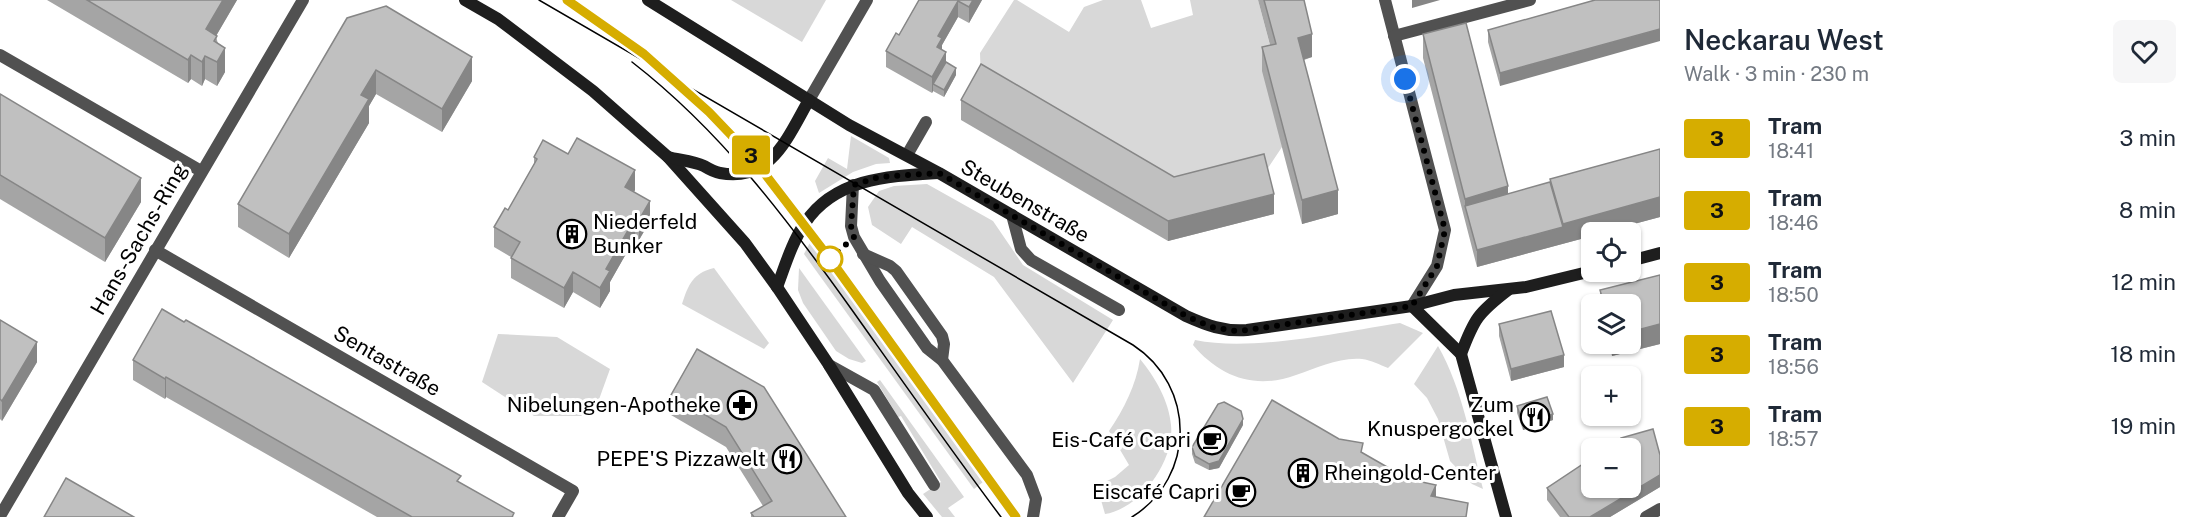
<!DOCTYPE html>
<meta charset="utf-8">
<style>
body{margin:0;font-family:"Public Sans",sans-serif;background:#f6f6f7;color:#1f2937;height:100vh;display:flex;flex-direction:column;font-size:22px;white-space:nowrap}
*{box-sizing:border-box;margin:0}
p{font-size:20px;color:#747a83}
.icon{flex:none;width:33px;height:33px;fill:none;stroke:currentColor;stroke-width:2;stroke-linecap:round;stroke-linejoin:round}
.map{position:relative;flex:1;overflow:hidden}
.drawer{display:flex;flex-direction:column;background:#fff;width:540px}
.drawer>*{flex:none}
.badge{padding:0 12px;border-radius:4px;font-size:21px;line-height:39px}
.fabs{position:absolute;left:1581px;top:222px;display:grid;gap:12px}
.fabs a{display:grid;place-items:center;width:60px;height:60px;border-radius:9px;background:#fff;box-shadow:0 2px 4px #0004;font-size:30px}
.you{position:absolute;width:30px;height:30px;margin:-15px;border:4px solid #fff;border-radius:50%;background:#1a73e8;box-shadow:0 0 0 9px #1a73e833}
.map>.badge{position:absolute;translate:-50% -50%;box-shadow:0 0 0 3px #fff}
.round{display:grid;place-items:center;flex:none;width:63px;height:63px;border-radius:9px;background:#f6f6f7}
.headline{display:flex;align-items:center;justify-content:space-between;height:102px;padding:0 24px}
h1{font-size:28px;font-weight:600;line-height:45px}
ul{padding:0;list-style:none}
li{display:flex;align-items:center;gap:18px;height:72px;padding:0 24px}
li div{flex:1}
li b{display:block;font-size:22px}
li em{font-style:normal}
li .badge{min-width:66px;font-weight:700;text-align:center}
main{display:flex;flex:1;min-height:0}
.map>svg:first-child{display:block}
</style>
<main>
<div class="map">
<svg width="1660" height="517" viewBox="0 0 1660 517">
<rect width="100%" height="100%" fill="#fff"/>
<!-- green -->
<g fill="#d8d8d8">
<polygon points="731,0 826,0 802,42"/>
<polygon points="1014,0 1017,0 1069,32 1084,7 1103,0 1141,0 1151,28 1193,15 1190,0 1258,0 1276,68 1282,147 1264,174 1174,197 981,84 980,53"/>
<polygon points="851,136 889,158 890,163 876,164 853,172 819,193 815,181 828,158 847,169"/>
<polygon points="927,184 993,221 1023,265 1113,320 1073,383 994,277 912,227 901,244 872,225 868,207 879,191 894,186"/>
<polygon points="816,231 992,475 974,489 804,254"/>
<path d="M714,268L769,343L764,349L682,304C688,285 693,273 714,268Z"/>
<polygon points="799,268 866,361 862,363 849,359 836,351 803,303 798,290"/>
<path d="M1400,323L1423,333L1388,368C1380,365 1371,360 1362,359C1339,357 1317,368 1296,375C1255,390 1220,377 1193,345L1195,340C1252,352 1341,332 1400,323Z"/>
<polygon points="498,334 557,337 610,369 593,416 534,416 482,382"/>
<path d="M1438,346C1463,390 1471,441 1483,489L1472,484L1450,461L1438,419L1427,398L1414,384Z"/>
<path d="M1140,359C1155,377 1169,401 1171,425C1175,461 1140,509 1105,514L1097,486L1115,477L1129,465L1109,431C1124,409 1136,385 1140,359Z"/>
<polygon points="880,380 964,497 948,508 955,517 942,517 923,494 941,482 901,416 898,417 877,382"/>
</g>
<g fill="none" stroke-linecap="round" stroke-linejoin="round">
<!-- lane -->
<g stroke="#515151" stroke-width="12">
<polyline points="907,155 926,122"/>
<polyline points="853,185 851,226 854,237 880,281 927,348 942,360 1027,475 1036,499 1033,517"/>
<polyline points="1012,215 1021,249 1031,260 1119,310"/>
<polyline points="863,254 890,266 896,271 942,336 944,344 942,360"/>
<polyline points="829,365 874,390 934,485"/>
</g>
<!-- street -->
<g stroke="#515151" stroke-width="12">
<polyline points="1385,0 1445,230 1437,266 1412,306"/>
<polyline points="1394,36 1530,0"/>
<polyline points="0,55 201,171"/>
<polyline points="809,100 867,0"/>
<polyline points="155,250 573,491 558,517"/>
<polyline points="0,516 303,0"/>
<polyline points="1646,517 1660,509"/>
</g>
<!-- secondary -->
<g stroke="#1e1e1e" stroke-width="12">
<polyline points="465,0 498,19 593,91 668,157 745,243 777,287 829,365 908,493 927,517"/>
<path d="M648,0L849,125L939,173L1186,316C1206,325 1224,332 1247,330L1412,306L1454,295L1526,287L1592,271"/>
<path d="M668,157C679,160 693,161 704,166C709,169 714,172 720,173C771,183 788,136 809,100"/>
<polyline points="1630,261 1660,253"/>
<path d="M777,287C785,266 792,242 805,223C835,178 889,176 938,173"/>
<polyline points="1412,306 1461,354 1506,517"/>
<path d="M1461,354C1474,319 1478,313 1508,290"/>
</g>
<!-- tram -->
<g stroke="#000" stroke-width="1.5">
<path d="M539,0L1133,345C1196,386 1196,477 1132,517"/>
<polyline points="567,0 636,48"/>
<path d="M632,62C721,131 787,219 852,310C901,379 950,449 1001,517"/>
<path d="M693,97C758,156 809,228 860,300C912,372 963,445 1016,517"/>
</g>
</g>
<!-- wall -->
<g fill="#a5a5a5">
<polygon points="47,0 237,0 216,36 225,72 217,86 205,79 202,86 191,79 188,83"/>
<polygon points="919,0 982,0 969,23 958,17 942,45 942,50 946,62 956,75 944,97 933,91 932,93 886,67 886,51 899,35"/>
<polygon points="1258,0 1304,0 1312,57 1304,60 1338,214 1302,224 1262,71 1262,47 1270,45"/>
<polygon points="1595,0 1500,86 1488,42 1488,30"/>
<polygon points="347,18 472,81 442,132 376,94 369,106 369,123 289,258 238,227 238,204"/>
<polygon points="1423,34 1508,194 1550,182 1550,179 1660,149 1660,217 1604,232 1592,232 1592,236 1477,267 1423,58"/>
<polygon points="0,94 141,202 105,262 0,199"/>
<polygon points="961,100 1174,177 1274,214 1168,241 961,120"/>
<polygon points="568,154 635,190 634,192 650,221 639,240 635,238 610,282 610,291 600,308 573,292 564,308 511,278 511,257 494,247 494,227 508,210 534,164 534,157"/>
<polygon points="1660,275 1660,344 1612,356 1609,344 1630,344 1630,304 1600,304 1600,290"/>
<polygon points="0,320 37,362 2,421 0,419"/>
<polygon points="1499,324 1564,367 1511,381 1499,336"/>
<polygon points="697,349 846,517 751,517 751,513 763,506 726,447 671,415 671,395"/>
<polygon points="133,360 461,483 514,517 377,517 166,397 165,399 133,380"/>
<polygon points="1517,406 1553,420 1523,430 1517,413"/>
<polygon points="1243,425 1219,468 1209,470 1195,463 1192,454 1192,447"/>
<polygon points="1621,438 1660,455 1660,487 1610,517 1560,517 1547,500 1547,488 1630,488 1630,448 1621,448"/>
</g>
<!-- shaded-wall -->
<g fill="#868686">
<polygon points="223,0 237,0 206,53 206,29"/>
<polygon points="973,0 982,0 969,23 969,7"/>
<polygon points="1412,0 1440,0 1412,8"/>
<polygon points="958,1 958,17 942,45 942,54 937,47 938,36"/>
<polygon points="1660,29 1660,41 1500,86 1500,73"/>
<polygon points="1312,34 1312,57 1298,61 1298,38"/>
<polygon points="225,48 225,72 217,86 217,62"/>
<polygon points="946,52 946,69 933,84 933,91 932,93 932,77"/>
<polygon points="191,55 191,79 188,83 188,60"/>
<polygon points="205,56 205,79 202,86 202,62"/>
<polygon points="472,57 472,81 442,132 442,109"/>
<polygon points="956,68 956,75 944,97 944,90"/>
<polygon points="376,70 376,94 369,106 369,123 289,258 289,234 361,95"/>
<polygon points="635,170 635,190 625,207 625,187"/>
<polygon points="141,178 141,202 105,262 105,238"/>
<polygon points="1508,186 1508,210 1465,206 1465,222 1465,199"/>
<polygon points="1338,190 1338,214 1302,224 1302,200"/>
<polygon points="1274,194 1274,214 1168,241 1168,221"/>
<polygon points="1660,197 1660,217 1604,232 1592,232 1592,236 1477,267 1477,250 1563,227 1563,224"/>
<polygon points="650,201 650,221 639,240 639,220"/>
<polygon points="635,218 635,238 610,282 610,291 600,308 600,288 606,269"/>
<polygon points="573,272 573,292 564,308 564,288"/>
<polygon points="1660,324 1660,344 1612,356 1612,344 1630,344 1630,332"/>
<polygon points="37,342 37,362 2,421 2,401"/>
<polygon points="1564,355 1564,367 1511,381 1511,369"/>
<polygon points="166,377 166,397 165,399 165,379"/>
<polygon points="1553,414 1553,420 1523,430 1523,424"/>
<polygon points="1243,419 1243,425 1219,468 1209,470 1209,464"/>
<polygon points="1660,475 1660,487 1610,517 1590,517"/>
<polygon points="1436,485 1436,510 1431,496"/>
</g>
<!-- building -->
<g fill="#c0c0c0" stroke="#868686" stroke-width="1.5">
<polygon points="87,0 223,0 206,29 217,36 214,41 225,48 217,62 205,56 202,62 191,55 188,60"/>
<polygon points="919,0 973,0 969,7 958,1 938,36 942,38 937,47 946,52 932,77 886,51 896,33 899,35"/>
<polygon points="1264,0 1304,0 1312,34 1298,38 1338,190 1302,200 1262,47 1276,44"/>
<polygon points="1595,0 1660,0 1660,29 1500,73 1488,30"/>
<polygon points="386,6 472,57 442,109 376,70 361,95 369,99 289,234 238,204 347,18"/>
<polygon points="1466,23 1508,186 1465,199 1423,34"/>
<polygon points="946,62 956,68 944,90 933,84"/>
<polygon points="981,64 1174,177 1264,154 1274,194 1168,221 961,100"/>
<polygon points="0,94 141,178 105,238 0,175"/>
<polygon points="577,138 635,170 625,187 650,201 639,220 635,218 606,269 610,271 600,288 573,272 564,288 511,258 520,242 494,227 505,208 508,210 537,159 534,157 543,140 568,154"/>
<polygon points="1660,149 1660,197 1563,224 1550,179"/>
<polygon points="1550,182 1563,227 1477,250 1465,206"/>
<polygon points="1660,275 1660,324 1630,332 1630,304 1604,304 1600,290"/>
<polygon points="162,309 184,322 186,320 461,476 457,481 514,513 512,517 412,517 166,377 165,379 133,360"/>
<polygon points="1551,311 1564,355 1511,369 1499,324"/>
<polygon points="0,320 37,342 2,401 0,399"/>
<polygon points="697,349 764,387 846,517 754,517 751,513 772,501 726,427 671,395"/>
<polygon points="1547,397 1553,414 1523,424 1517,406"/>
<polygon points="1272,400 1339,439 1363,443 1361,452 1408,479 1436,485 1431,496 1468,503 1466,517 1204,517"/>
<polygon points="1224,402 1241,411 1243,419 1219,461 1209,464 1195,456 1192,447 1218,404"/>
<polygon points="1653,429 1660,455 1660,475 1590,517 1569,517 1547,488 1583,464 1592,475 1592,488 1630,488 1630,448 1624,448 1621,438"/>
<polygon points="66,478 134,517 44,517"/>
</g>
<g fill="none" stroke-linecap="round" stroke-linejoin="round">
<!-- line casing -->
<g stroke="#fff" stroke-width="14">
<polyline id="line" points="567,0 644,54 709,112 752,157 830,259 1016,517"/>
</g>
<!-- line -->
<use href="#line" stroke="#d6ad00" stroke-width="9"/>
<!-- walk -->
<polyline stroke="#000" stroke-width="6" stroke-dasharray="0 10.8" points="830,259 854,237 851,226 854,185 879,177 939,173 1186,316 1212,327 1235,331 1247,330 1412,306 1437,266 1445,230 1405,79"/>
</g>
<!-- icons -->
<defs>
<g id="building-ring" transform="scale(1.5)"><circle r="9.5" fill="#fff" stroke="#000" stroke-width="1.5"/><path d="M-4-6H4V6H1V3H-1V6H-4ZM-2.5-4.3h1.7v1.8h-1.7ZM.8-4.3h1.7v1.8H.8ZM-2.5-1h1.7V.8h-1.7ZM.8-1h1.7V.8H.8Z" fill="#000"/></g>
<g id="pharmacy-ring" transform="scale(1.5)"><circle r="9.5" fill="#fff" stroke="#000" stroke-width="1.5"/><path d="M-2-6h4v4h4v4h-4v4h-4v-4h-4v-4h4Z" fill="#000"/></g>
<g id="restaurant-ring" transform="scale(1.5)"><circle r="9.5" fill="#fff" stroke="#000" stroke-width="1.5"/><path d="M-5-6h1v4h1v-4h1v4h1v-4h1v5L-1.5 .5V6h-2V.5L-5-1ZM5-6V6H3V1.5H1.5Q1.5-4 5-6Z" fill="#000"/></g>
<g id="cafe-ring" transform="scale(1.5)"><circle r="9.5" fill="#fff" stroke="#000" stroke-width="1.5"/><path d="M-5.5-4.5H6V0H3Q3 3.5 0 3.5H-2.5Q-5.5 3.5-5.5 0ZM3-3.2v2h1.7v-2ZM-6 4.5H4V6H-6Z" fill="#000"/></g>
</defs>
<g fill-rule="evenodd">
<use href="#building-ring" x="572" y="234"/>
<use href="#pharmacy-ring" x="742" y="405"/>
<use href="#restaurant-ring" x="1535" y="417"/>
<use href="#cafe-ring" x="1212" y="440"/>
<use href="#restaurant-ring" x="787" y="459"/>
<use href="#building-ring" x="1303" y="473"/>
<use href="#cafe-ring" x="1241" y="492"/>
</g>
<!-- markers -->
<circle fill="#fff" stroke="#d6ad00" stroke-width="3" cx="830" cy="259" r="12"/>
<g text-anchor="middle" stroke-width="6" stroke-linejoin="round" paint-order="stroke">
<!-- street labels -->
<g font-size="21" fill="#000" stroke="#fff">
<text transform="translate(1025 201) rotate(30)" y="7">Steubenstraße</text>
<text transform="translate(139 239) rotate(-60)" y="7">Hans-Sachs-Ring</text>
<text transform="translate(387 361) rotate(30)" y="7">Sentastraße</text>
</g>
<!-- poi labels -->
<g font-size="21" fill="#000" stroke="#fff" text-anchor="end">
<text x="593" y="229" text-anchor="start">Niederfeld<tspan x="593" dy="24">Bunker</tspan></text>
<text x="721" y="412">Nibelungen-Apotheke</text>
<text x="1514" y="412">Zum<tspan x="1514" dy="24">Knuspergockel</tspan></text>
<text x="1191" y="447">Eis-Café Capri</text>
<text x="766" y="466">PEPE'S Pizzawelt</text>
<text x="1324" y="480" text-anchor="start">Rheingold-Center</text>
<text x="1220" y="499">Eiscafé Capri</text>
</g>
</g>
</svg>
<div class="fabs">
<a><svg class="icon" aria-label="locate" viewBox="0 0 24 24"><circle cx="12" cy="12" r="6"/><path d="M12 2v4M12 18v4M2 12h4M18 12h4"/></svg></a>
<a><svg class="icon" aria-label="layers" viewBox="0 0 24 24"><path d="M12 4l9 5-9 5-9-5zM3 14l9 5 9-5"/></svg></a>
<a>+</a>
<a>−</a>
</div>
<div class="you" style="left:1405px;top:79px"></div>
<b class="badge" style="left:751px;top:155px;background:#d6ad00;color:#111">3</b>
</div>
<section class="drawer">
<div class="headline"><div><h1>Neckarau West</h1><p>Walk · 3 min · 230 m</p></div><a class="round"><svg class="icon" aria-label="heart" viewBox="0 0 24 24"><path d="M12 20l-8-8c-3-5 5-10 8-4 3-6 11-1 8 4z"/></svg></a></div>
<ul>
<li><span class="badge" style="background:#d6ad00;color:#111">3</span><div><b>Tram</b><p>18:41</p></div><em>3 min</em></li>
<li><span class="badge" style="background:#d6ad00;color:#111">3</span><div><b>Tram</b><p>18:46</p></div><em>8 min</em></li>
<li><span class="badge" style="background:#d6ad00;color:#111">3</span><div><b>Tram</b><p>18:50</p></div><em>12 min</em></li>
<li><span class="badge" style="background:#d6ad00;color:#111">3</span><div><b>Tram</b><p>18:56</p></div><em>18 min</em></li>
<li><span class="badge" style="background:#d6ad00;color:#111">3</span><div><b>Tram</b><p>18:57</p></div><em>19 min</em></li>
</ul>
</section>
</main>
